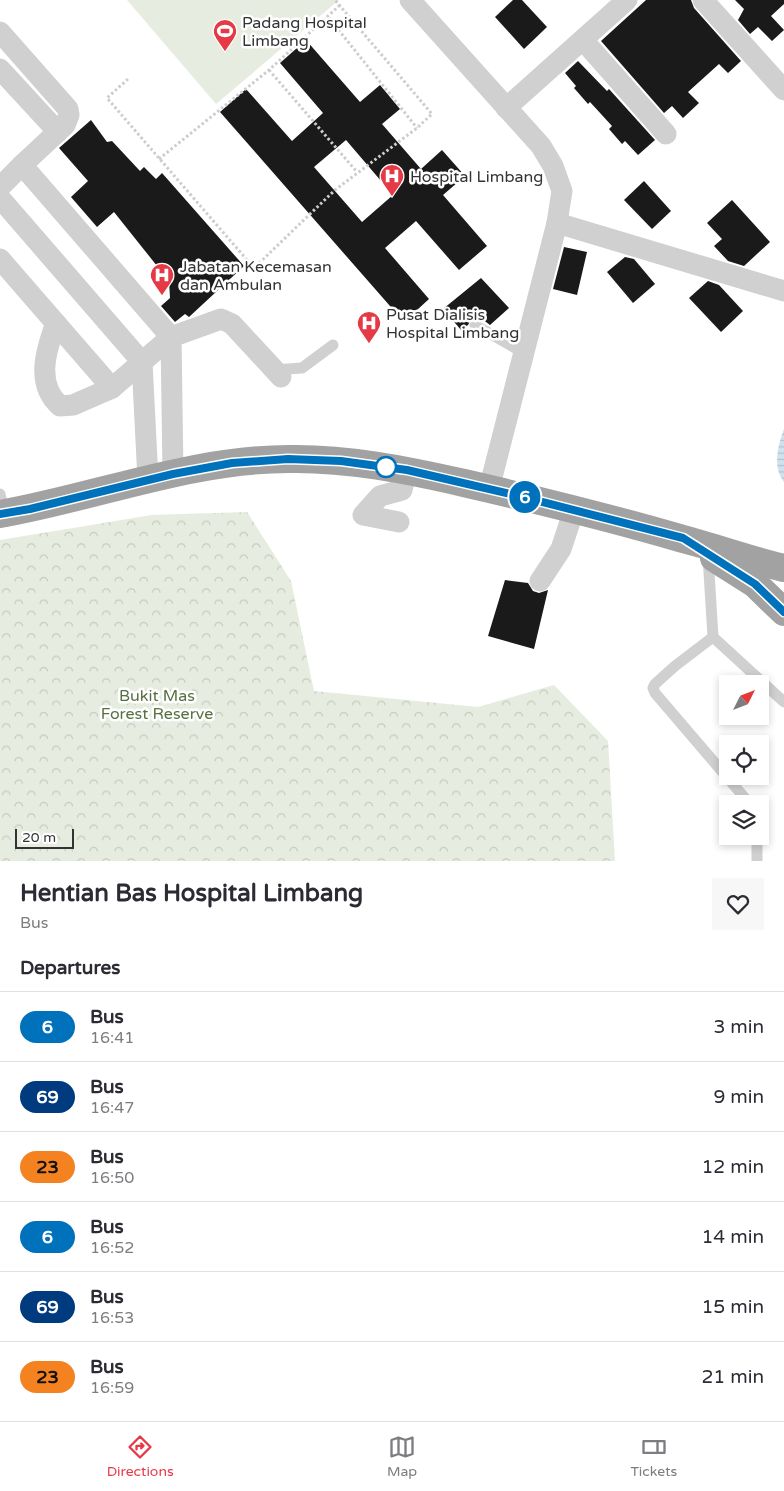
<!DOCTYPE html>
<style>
body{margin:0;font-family:"Varela Round",sans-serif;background:#f7f7f7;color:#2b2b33;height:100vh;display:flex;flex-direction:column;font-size:19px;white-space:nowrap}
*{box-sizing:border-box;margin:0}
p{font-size:16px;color:#7c7c81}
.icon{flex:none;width:28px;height:28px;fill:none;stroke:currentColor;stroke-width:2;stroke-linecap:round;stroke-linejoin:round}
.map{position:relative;height:861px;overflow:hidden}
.side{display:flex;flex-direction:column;background:#fff;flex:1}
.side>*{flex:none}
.badge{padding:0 10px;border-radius:16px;font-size:18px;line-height:32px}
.needle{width:32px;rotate:48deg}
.controls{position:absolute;left:719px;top:675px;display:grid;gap:10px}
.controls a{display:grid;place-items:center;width:50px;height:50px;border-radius:0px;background:#fff;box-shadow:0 2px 8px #0003;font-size:25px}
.scale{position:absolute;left:15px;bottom:12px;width:59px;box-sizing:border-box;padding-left:5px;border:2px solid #333;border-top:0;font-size:14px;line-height:18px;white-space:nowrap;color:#333;-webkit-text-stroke:4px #fff;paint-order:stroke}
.map>.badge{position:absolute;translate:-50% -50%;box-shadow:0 0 0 2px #fff}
h2{padding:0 20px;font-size:19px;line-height:45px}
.round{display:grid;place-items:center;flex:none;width:52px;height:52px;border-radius:0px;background:#f7f7f7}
.overview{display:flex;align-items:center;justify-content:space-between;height:85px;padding:0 20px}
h1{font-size:24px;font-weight:700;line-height:38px}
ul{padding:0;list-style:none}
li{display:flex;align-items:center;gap:15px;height:70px;padding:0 20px;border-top:1px solid #e1e1e2}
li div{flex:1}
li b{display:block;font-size:19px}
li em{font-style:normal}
li .badge{min-width:55px;font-weight:700;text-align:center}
.tab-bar{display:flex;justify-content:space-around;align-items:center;height:70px;border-top:1px solid #e1e1e2;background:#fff;font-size:14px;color:#7c7c81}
.tab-bar a{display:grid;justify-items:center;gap:2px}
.tab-bar .selected{color:#e63946}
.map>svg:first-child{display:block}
</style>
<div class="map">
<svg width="784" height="861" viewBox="0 0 784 861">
<defs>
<pattern id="forest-crowns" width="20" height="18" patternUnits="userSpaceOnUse" patternTransform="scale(1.25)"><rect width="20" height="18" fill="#e6ecdf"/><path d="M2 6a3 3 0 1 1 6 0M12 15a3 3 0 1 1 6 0" fill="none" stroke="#c6cbc0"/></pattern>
<pattern id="water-rules" width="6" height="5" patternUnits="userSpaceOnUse" patternTransform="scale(1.25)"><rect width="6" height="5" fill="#cfe2ee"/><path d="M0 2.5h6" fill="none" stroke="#b2c2cd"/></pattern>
</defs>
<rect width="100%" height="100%" fill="#fff"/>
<!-- forest -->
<polygon fill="url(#forest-crowns)" points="247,512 291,581 314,691 478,707 554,685 608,741 615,861 0,861 0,540 152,515"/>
<!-- garden -->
<polygon fill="#e6ecdf" points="127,0 339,0 216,104"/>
<!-- water -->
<path fill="url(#water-rules)" d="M784,429V482C772,467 778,445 784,429Z"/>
<!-- building -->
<g fill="#1a1a1a" fill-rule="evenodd">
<polygon points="513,0 522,0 547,27 524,49 495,17"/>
<polygon points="646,0 691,0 694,8 741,61 728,73 719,64 688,92 699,103 683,118 672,106 664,113 601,41"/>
<polygon points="735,0 784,0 784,4 771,16 784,30 772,41 758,27 750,34 738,20 744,9"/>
<path d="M306,40L360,102L380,85L400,109L382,124L421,169L442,150L465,176L443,195L487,246L459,270L416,221L385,248L429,299L404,322L220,112L246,89L292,141L323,113L280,63ZM346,140L393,195L362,222L314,167Z"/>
<polygon points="578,61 607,91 609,89 655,140 638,155 625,141 622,144 609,129 612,126 590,102 588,104 574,88 576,86 565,73"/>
<polygon points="91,120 107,142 112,141 140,171 144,167 156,179 162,173 244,266 189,317 185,314 175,322 161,306 170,298 169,281 114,212 97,227 71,197 88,181 59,148"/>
<polygon points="644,181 671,211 652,229 624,200"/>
<polygon points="732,200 770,242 744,266 728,261 714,246 722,239 707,223"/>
<polygon points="564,247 587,252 577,295 553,289"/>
<polygon points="625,257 634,259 655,284 633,303 607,272"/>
<polygon points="481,278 509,308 490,325 478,316 471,319 468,325 461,330 443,309"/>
<polygon points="708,281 719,285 743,311 721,332 689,298"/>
<polygon points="505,580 528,583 533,591 539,593 548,590 534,649 488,636"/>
</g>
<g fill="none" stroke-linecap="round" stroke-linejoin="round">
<!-- path -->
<g stroke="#cdcdcd" stroke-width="3" stroke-dasharray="2.5 2.5" stroke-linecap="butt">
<polyline points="329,18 417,128"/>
<polyline points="269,70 357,172"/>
<polyline points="128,79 107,98 254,268 335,190 417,128 432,114 335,0"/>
<polyline points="159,159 269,70 340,5"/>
</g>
<!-- service -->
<g stroke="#d0d0d0" stroke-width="11">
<polyline points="475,325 524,353"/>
<polyline points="274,370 302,368 333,345"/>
<polyline points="0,494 4,513"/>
<polyline points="708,556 713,637 784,702"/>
<polyline points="713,637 675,666 655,684 653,688 655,693 750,804"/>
<polyline points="757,861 757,836"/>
</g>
<!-- minor -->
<g stroke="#d0d0d0" stroke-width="21">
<polyline points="410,0 541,146 553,166 562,191 557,223 489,489"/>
<polyline points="703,0 784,90"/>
<polyline points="0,32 68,109 69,115 65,125 22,165"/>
<polyline points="583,40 666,134"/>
<polyline points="0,69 58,132"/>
<polyline points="506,108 627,0"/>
<polyline points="0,187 22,165 171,337"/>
<polyline points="0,198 142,362"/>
<polyline points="557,223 784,291"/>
<polyline points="0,259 112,388"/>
<path d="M56,323C46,350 35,384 60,406L73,405L112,388L171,337L221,319L232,324L281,377"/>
<polyline points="171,337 173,474"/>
<polyline points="142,362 148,480"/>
<polyline points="399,522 363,515 380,496 402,490 407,470"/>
<polyline points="540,581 561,549 574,510"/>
</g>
<!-- trunk -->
<g stroke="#a2a2a2" stroke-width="28">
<path d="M0,514C96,497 191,459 289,459C348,458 407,470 464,483C538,500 611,518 683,539C717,548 750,560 784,568"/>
<polyline points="714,558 755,584 784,612"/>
</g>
</g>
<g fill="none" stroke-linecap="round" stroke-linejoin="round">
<!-- line casing -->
<g stroke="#fff" stroke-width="11">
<polyline id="line" points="0,514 30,509 173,474 232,463 288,459 341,461 407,470 515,495 683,538 755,584 784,612"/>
</g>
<!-- line -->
<use href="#line" stroke="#0072bc" stroke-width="8"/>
</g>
<!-- icons -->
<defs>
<g id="stadium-pin" transform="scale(1.25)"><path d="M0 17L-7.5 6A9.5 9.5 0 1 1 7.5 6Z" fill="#e63946" stroke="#fff"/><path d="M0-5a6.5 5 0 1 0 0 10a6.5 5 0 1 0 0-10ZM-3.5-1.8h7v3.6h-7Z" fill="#fff"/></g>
<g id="hospital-pin" transform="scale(1.25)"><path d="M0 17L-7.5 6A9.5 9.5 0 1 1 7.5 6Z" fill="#e63946" stroke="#fff"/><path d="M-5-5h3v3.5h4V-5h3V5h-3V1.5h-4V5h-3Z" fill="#fff"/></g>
</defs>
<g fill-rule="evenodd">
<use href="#stadium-pin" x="225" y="31"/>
<use href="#hospital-pin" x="392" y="176"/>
<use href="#hospital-pin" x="162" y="275"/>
<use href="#hospital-pin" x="369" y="323"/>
</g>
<!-- markers -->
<circle fill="#fff" stroke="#0072bc" stroke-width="2.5" cx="386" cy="467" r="10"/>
<g text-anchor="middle" stroke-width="5" stroke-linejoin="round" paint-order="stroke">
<!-- poi labels -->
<g font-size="16" fill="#333" stroke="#fff" text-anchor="start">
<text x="242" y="28">Padang Hospital<tspan x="242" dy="18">Limbang</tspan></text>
<text x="410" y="182">Hospital Limbang</text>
<text x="180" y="272">Jabatan Kecemasan<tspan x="180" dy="18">dan Ambulan</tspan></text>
<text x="386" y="320">Pusat Dialisis<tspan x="386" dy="18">Hospital Limbang</tspan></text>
</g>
<!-- park labels -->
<g font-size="16" fill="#56703f" stroke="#fff">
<text x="157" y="701">Bukit Mas<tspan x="157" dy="18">Forest Reserve</tspan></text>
</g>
</g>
</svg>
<div class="controls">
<a><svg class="needle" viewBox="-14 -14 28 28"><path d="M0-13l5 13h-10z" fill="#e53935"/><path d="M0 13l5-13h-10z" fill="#7c7c81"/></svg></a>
<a><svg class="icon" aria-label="locate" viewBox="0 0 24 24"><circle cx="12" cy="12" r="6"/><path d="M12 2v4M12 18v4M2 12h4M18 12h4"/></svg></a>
<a><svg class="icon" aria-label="layers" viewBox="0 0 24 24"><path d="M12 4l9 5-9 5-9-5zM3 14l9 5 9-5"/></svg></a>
</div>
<div class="scale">20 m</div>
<b class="badge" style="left:525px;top:497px;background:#0072bc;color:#fff">6</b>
</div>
<section class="side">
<div class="overview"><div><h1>Hentian Bas Hospital Limbang</h1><p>Bus</p></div><a class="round"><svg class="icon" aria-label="heart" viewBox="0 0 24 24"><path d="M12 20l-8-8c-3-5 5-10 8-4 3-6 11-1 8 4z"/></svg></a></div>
<h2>Departures</h2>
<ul>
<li><span class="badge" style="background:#0072bc;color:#fff">6</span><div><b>Bus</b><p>16:41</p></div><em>3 min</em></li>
<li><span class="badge" style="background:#003b80;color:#fff">69</span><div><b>Bus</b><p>16:47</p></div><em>9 min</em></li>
<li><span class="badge" style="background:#f58220;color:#111">23</span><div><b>Bus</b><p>16:50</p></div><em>12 min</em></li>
<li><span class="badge" style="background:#0072bc;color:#fff">6</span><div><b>Bus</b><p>16:52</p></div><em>14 min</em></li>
<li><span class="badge" style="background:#003b80;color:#fff">69</span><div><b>Bus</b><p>16:53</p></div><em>15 min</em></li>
<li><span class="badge" style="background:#f58220;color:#111">23</span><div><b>Bus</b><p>16:59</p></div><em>21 min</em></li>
</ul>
</section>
<nav class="tab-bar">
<a class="selected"><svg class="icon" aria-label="directions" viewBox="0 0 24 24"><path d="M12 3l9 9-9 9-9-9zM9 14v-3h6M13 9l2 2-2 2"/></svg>Directions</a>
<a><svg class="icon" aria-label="map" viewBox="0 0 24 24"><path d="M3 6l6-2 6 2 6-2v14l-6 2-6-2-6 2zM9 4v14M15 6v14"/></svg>Map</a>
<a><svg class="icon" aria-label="tickets" viewBox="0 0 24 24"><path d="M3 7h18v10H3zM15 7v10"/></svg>Tickets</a>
</nav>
